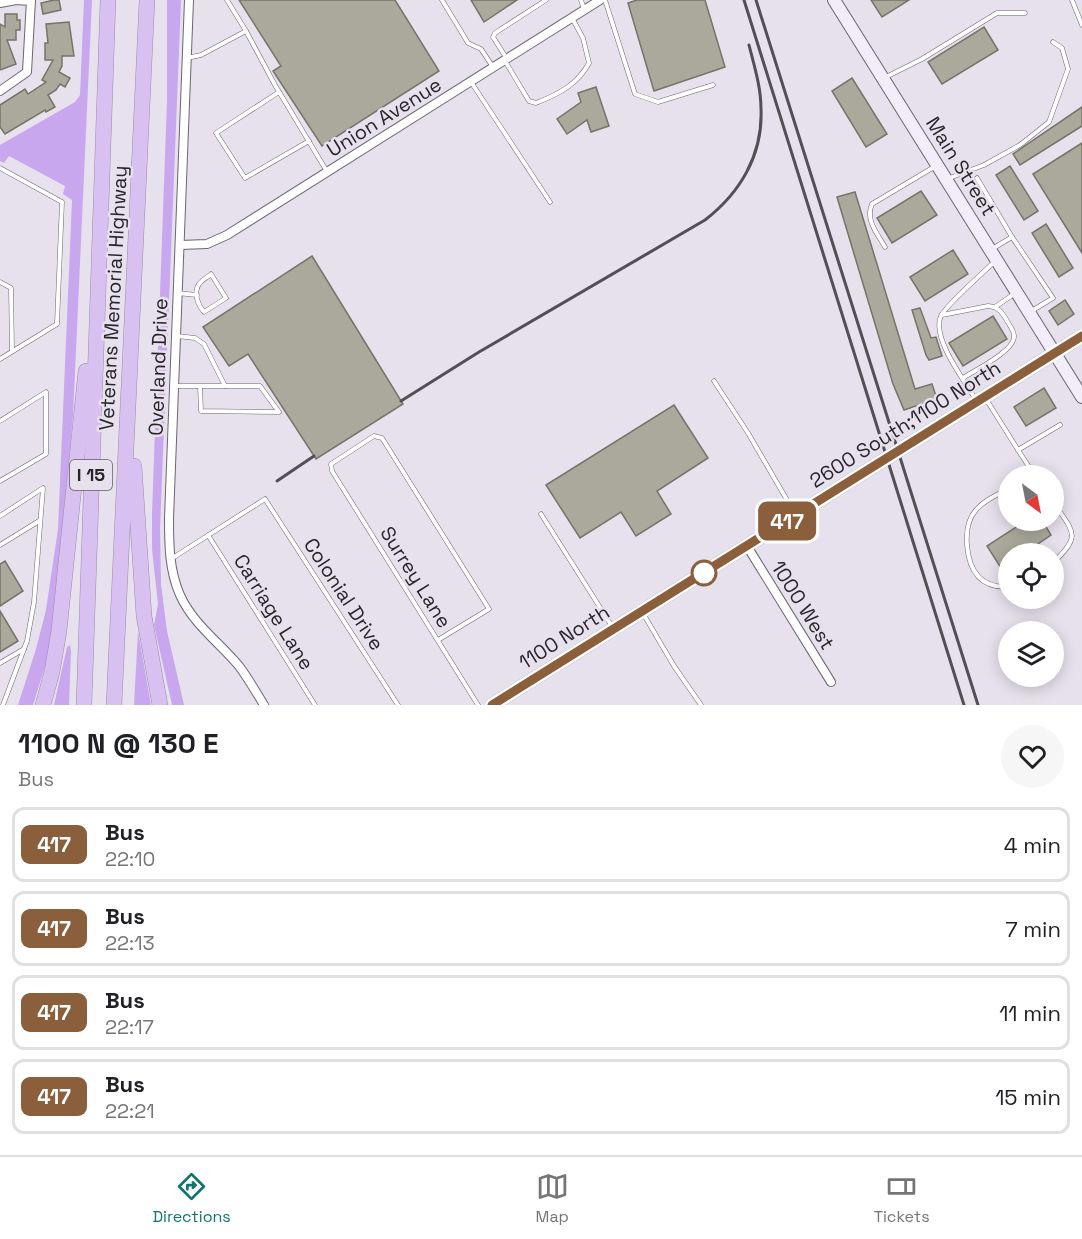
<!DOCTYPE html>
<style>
body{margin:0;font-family:"Space Grotesk",sans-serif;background:#f6f6f6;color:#202124;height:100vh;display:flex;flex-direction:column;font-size:22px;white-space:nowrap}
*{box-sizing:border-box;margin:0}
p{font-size:20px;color:#757577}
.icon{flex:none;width:33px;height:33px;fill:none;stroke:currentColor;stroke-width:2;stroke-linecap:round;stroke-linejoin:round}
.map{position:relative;height:705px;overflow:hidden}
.panel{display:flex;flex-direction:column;background:#fff;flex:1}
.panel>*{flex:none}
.badge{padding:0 12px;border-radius:9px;font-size:21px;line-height:39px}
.needle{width:39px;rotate:148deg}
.controls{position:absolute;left:998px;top:465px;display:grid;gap:12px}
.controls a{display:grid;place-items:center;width:66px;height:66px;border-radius:50%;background:#fff;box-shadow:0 3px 15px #0003;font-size:30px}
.map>.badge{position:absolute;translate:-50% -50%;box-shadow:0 0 0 3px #fff}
.round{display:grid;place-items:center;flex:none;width:63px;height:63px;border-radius:32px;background:#f6f6f6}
.headline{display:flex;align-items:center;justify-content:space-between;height:102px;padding:0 18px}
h1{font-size:28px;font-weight:700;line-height:45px}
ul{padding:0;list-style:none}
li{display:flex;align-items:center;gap:18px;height:75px;margin:0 12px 9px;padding:0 6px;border:3px solid #e0e0e0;border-radius:12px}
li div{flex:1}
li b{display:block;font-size:22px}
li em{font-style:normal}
li .badge{min-width:66px;font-weight:700;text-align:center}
.menu{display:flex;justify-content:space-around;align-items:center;height:84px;border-top:2px solid #e0e0e0;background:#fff;font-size:16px;color:#757577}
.menu a{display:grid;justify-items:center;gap:3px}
.menu .current{color:#0f766e}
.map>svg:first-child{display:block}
</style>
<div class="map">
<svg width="1082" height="705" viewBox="0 0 1082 705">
<rect width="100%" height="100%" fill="#e7e1ed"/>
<!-- green -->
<g fill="#c9a7ee">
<polygon points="84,0 92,0 73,416 53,627 49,654 33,705 18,705 36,649 46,610 58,529 72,200 63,194 65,186 9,156 4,163 0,161 0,145 75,102 80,95"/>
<polygon points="167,0 181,0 160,529 161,584 167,631 184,705 172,705 154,625 158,604 152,549 152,513 167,101"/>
<polygon points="138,631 151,705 134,705"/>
<polygon points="70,645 71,651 69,705 54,705 67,647"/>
</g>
<!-- building -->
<g fill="#aaa99c" stroke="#757468" stroke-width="1.5">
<polygon points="54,0 59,0 61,10 43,14 41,3"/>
<polygon points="239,0 395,0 439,71 322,146 273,71 281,66"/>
<polygon points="471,0 517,0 484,22"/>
<polygon points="637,0 705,0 725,67 654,91 628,3"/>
<polygon points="871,0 909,0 882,17"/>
<polygon points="5,14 17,14 17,20 20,20 20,30 16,30 16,40 7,40 16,64 0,70 0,24 5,27"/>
<polygon points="69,22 74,56 62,56 62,66 59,72 70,78 65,87 60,84 56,90 48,95 55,107 46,112 45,110 5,134 0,127 0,105 25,89 28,94 46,82 42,80 53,60 45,60 45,43 48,43 46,24"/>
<polygon points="984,27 998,50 942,84 928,62"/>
<polygon points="852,78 887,134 866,147 832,91"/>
<polygon points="596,87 609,126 591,132 587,120 567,134 557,119 581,102 578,93"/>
<polygon points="1082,107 1082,126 1020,165 1013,154"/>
<polygon points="1082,143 1082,253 1033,174"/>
<polygon points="1010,166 1038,211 1024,220 996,175"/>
<polygon points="921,191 937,215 892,243 877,218"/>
<polygon points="855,192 915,389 932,384 937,399 904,410 893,384 837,197"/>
<polygon points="1046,224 1073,268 1059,277 1032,233"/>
<polygon points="953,250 968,274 925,301 910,277"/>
<polygon points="312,256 403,404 316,459 248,354 229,366 203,327"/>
<polygon points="1065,300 1074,314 1058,325 1049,311"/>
<polygon points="920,308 931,338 936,337 942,356 929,360 926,355 912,310"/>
<polygon points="993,316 1007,339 963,366 949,343"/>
<polygon points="1044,388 1056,408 1026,426 1014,407"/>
<polygon points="674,405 708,458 657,491 671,514 636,536 621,512 580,538 546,485"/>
<polygon points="1027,520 1042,520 1051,535 1023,554 1008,554 1008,563 1001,568 987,546"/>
<polygon points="5,561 23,591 0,606 0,564"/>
<polygon points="0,611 18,641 0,652"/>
</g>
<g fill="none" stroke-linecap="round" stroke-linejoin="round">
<!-- lane casing -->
<g stroke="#6b6671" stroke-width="5">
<g id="lane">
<polyline points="227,0 246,31 275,85 326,170"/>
<polyline points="442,0 468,43 481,49 493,67"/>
<polyline points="581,0 584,9"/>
<polyline points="605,0 635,94 658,102 713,85"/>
<polyline points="1072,0 1082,25"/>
<polyline points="187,58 201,55 246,31"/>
<polyline points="507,59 493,37 495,33 546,0"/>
<path d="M505,61L529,101L536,103C559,94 578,84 589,63L583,38L572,18"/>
<polyline points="884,78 922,59 997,13 1025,13"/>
<polyline points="471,82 550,202"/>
<polyline points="279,92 216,133 245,178 309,141"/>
<polyline points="0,168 62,202 57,324 0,359"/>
<polyline points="977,178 1012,237"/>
<polyline points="947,179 984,165 1020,145 1049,122 1068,69 1062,48 1053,42"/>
<path d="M885,247C877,233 865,220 872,204L934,167"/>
<polyline points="992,249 1012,237 1053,298 1030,312"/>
<path d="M211,274L226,298L204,312C198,305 193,293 199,284C202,280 208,277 211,274Z"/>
<polyline points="0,282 11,288 12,351"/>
<polyline points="177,293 197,295"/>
<polyline points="995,307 1014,294"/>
<path d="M942,315L988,306C998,307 1001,311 1006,319C1009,325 1014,330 1014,336C1015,351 975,370 963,378"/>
<polyline points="177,336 195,338 204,344 225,386"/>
<polyline points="714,381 748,433 794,512"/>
<polyline points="175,386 260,386 279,412 201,411 200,386"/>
<polyline points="986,399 1018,450 1060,425"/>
<path d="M976,400C965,381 931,338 941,316C945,306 984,272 994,262"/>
<polyline points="0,421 46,392 46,454 0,481"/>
<polyline points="1018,450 1035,476"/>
<path d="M1008,489C997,495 984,500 976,510C967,520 966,532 967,545C969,570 980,588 1008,587"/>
<path d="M1053,502C1074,533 1082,535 1053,563"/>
<polyline points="541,514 613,628"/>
<polyline points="0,516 43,488 34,602 27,641 3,705"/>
<polyline points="208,535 315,705"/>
<polyline points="0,545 39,521"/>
<polyline points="171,559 265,499 398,705"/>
<polyline points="644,615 674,666 701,705"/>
<polyline points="438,640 489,609 382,438 374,436 331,464 332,471 478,705"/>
<polyline points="0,663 24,649"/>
</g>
</g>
<!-- street casing -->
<g stroke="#6b6671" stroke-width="10">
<g id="street">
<path d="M189,0L169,518C169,544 169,570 180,595C193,624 219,642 239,666C248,678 256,692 264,705"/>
<polyline points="0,3 16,0 31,1"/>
<polyline points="0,91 27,72 31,0"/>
<polyline points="180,245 207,244 227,235 600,0"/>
<polyline points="747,546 831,682"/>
</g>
</g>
<!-- secondary casing -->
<g stroke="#6b6671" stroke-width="14">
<g id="secondary">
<polyline points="834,0 1082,397"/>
<polyline points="492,705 1082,336"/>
</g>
</g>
<!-- highway casing -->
<g stroke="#9a8aab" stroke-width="16">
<g id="highway">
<polyline points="134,466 144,616 160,705"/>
<polyline points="43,705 52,672 59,631 86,371"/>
<polyline points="84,705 108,0"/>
<polyline points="114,705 147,0"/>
</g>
</g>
<!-- lane -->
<use href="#lane" stroke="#fff" stroke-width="4"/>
<!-- street -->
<use href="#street" stroke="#fff" stroke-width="8"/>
<!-- secondary -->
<use href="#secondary" stroke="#f3ecfb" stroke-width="12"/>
<!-- highway -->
<use href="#highway" stroke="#d8c1f1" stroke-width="15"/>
<!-- rail -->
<g stroke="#534f56" stroke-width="3">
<polyline points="744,0 964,705"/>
<polyline points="756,0 978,705"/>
<path d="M401,401L479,352L705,220C740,193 763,155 761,109C761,87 754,65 749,45"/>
<polyline points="277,481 314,456"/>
</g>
</g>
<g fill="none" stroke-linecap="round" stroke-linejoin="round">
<!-- line casing -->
<g stroke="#fff" stroke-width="14">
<polyline id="line" points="492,705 1082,336"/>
</g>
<!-- line -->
<use href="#line" stroke="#8b5e3c" stroke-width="9"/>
</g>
<!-- markers -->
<circle fill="#fff" stroke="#8b5e3c" stroke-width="3" cx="704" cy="573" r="12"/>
<g text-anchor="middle" stroke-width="5" stroke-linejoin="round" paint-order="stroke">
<!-- shield labels -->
<rect fill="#e7e1ed" stroke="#615d64" stroke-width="1.5" x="70" y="460" width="42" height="30" rx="4.5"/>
<g font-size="18" font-weight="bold" fill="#28252a">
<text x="91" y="481">I 15</text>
</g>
<!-- street labels -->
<g font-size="20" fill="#28252a" stroke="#e7e1ed">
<text transform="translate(384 117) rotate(-32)" y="7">Union Avenue</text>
<text transform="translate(961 166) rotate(58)" y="7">Main Street</text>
<text transform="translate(113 298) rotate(-87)" y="7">Veterans Memorial Highway</text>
<text transform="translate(158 367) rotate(-88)" y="7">Overland Drive</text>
<text transform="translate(905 424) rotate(-32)" y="7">2600 South;1100 North</text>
<text transform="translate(416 577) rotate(58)" y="7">Surrey Lane</text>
<text transform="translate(344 594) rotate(57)" y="7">Colonial Drive</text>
<text transform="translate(803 605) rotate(58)" y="7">1000 West</text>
<text transform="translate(274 612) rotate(58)" y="7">Carriage Lane</text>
<text transform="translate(564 637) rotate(-32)" y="7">1100 North</text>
</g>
</g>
</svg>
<div class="controls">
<a><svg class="needle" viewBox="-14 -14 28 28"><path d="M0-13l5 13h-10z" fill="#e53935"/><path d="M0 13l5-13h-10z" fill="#757577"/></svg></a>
<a><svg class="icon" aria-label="locate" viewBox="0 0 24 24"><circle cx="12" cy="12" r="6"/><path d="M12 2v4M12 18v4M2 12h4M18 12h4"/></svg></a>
<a><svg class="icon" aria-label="layers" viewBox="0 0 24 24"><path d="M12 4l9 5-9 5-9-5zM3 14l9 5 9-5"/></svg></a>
</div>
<b class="badge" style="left:787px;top:521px;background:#8b5e3c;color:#fff">417</b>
</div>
<section class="panel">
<div class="headline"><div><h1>1100 N @ 130 E</h1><p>Bus</p></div><a class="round"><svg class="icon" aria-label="heart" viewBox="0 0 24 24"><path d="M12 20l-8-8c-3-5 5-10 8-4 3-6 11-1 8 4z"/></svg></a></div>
<ul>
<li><span class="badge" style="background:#8b5e3c;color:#fff">417</span><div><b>Bus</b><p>22:10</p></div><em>4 min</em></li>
<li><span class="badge" style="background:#8b5e3c;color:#fff">417</span><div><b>Bus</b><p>22:13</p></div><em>7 min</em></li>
<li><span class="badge" style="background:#8b5e3c;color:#fff">417</span><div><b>Bus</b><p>22:17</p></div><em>11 min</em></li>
<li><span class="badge" style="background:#8b5e3c;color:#fff">417</span><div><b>Bus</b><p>22:21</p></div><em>15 min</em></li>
</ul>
</section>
<nav class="menu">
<a class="current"><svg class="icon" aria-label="directions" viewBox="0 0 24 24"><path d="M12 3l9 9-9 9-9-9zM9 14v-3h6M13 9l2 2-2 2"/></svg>Directions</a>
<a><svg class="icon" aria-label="map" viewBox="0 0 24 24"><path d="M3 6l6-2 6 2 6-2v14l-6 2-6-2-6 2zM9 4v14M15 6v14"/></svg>Map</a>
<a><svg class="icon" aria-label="tickets" viewBox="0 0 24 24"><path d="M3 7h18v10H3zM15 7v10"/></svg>Tickets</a>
</nav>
